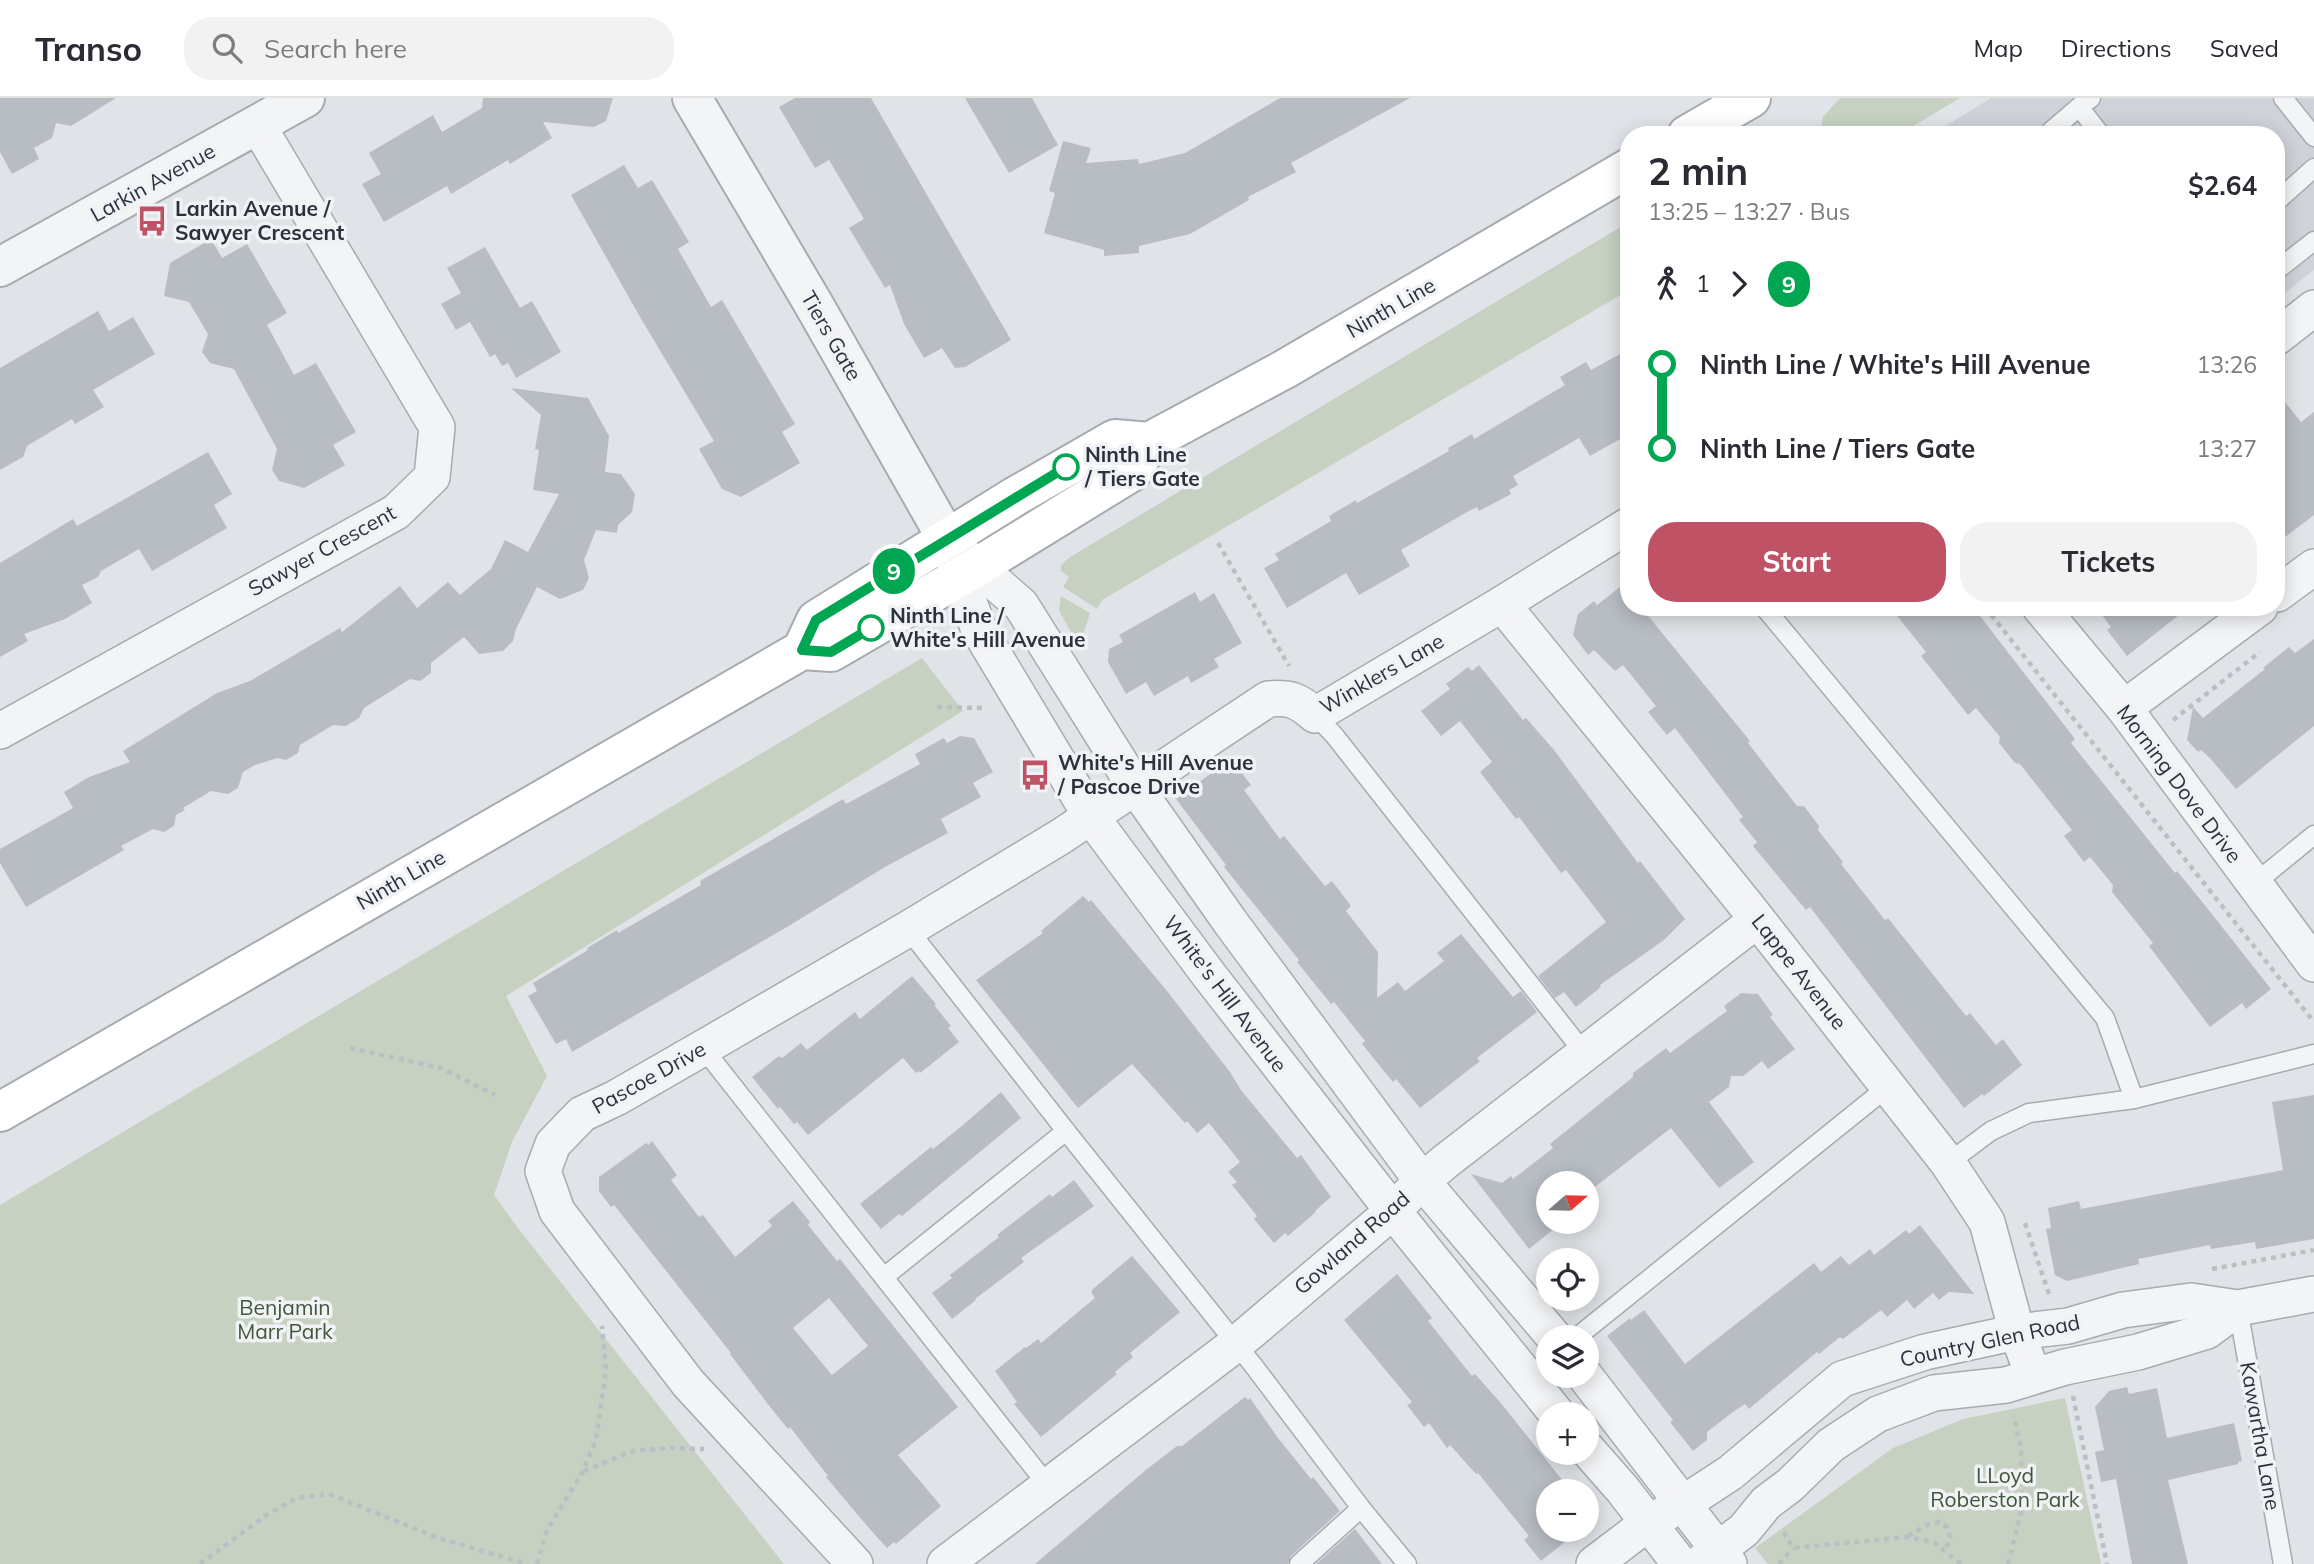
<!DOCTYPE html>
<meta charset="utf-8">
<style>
body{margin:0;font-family:Mulish,sans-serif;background:#f2f2f3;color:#2b2b33;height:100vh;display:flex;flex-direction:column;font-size:26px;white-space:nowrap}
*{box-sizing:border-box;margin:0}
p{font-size:23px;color:#7c7c81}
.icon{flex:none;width:38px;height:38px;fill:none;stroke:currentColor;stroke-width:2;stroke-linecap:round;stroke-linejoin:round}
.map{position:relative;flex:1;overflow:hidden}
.side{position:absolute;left:1620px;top:28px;width:665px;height:490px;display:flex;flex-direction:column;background:#fff;border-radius:28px;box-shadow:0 4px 18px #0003}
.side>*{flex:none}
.badge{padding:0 14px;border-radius:23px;font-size:24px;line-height:46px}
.needle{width:46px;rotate:70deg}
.controls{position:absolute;left:1536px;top:1073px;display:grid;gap:14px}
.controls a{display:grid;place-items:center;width:63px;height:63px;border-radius:50%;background:#fff;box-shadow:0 4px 18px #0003;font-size:35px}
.map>.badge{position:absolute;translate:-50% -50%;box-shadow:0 0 0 4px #fff}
.legs{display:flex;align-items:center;gap:10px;height:77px;padding:0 28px;font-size:23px}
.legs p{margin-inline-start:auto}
.head{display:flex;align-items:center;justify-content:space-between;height:119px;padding:0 28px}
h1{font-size:38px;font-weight:700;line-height:52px}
.action{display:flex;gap:14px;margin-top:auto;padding:14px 28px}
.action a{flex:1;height:80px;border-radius:28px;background:#c05265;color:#fff;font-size:28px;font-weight:700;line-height:80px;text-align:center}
.action a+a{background:#f2f2f3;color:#2b2b33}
ul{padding:0 28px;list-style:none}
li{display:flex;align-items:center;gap:24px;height:84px;font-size:26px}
li i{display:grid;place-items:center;width:10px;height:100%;margin:0 9px;background:currentColor}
li i::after{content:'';width:18px;height:18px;margin:-9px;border:5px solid;border-radius:50%;background:#fff}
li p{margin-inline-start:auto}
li:first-child i{background:linear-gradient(#0000 50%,currentColor 0)}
li:last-child i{background:linear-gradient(currentColor 50%,#0000 0)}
header{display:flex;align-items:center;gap:42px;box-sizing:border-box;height:98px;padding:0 35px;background:#fff;border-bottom:2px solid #e1e1e2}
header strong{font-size:33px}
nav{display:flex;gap:38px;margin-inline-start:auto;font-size:24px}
.search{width:490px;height:63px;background:#f2f2f3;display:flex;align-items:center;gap:18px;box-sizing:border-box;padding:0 24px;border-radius:28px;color:#7c7c81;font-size:26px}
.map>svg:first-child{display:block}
</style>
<header>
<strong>Transo</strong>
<div class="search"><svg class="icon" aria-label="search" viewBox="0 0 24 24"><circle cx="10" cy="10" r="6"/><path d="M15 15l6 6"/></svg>Search here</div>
<nav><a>Map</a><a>Directions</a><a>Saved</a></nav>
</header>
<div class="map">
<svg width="2314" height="1466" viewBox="0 0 2314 1466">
<rect width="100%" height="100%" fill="#e0e4e8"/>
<!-- built -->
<polygon fill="#cfd3d9" points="1991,0 2314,0 2314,172 2277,201 2277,37 1931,37"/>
<!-- green -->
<g fill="#c6d1c2">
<polygon points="1840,0 1960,0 1898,37 1820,37 1823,19"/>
<polygon points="1629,124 1629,192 1102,502 1097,511 1063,489 1069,479 1061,473 1061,467 1070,459"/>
<polygon points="1061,498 1090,515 1079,549 1059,512"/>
<polygon points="922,560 963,613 506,898 547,978 512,1044 494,1097 521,1134 784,1466 0,1466 0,1107"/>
<polygon points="2065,1300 2101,1466 1768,1466 1755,1450 1893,1350 1963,1321"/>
</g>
<!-- building -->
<g fill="#b8bdc4" fill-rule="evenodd">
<polygon points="0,0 116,0 71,28 56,25 52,40 34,50 39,61 12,76 0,54"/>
<polygon points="483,0 613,0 606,23 594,29 543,24 552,40 510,66 508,62 451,96 447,88 384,124 362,86 381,76 369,55 433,17 442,34 482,10"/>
<polygon points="795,0 871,0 1011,242 965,269 955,270 942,250 924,260 904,226 890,187 885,190 849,130 864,121 829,62 815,70 779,9"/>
<polygon points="965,0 1032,0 1058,47 1009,75"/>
<polygon points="1280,0 1410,0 1291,65 1296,74 1248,99 1249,102 1190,136 1139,148 1139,155 1104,158 1104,152 1044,135 1055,95 1049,93 1063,43 1091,50 1086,65 1138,61 1139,66 1185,55"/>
<polygon points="624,67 638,90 652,82 689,144 678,151 711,209 722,202 795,326 782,334 800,365 741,399 722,391 699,351 714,343 640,219 571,97"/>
<polygon points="211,141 222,160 247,146 287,215 267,227 294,277 316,265 356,334 333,347 345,367 304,390 279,383 272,372 277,351 234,271 210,265 202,254 208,236 189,204 164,198 170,165"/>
<polygon points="485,149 520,210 532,203 561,254 516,280 508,265 502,268 495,256 490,259 470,224 456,232 441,206 461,195 447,170"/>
<polygon points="98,213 109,233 133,219 155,256 93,292 104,309 75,326 72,321 27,348 23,359 0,372 0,270"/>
<polygon points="1629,251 1629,336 1590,358 1579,340 1513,378 1518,387 1509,392 1511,396 1479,413 1477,409 1467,414 1401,452 1410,468 1359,497 1346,475 1287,510 1264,470 1279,462 1275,456 1331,423 1329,418 1356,402 1357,405 1449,353 1448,350 1472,336 1474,341 1565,287 1560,279 1586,264 1591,272"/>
<polygon points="511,290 588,300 609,338 605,374 621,376 635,396 632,414 618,427 617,435 596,432 584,462 589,480 583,492 560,501 537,489 516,531 513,543 503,553 479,556 464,539 431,565 431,575 420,583 410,581 364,610 359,620 346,628 333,627 300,647 298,655 286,662 278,660 255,667 243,674 238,690 228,696 211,693 183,710 185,712 176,717 174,728 164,734 153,731 121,748 124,752 26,809 0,765 0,751 73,710 64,694 89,679 130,664 123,653 217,595 250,583 340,530 342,534 400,488 417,510 448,484 460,497 491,471 505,442 528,454 559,396 533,392 539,352 535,351 541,317"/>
<polygon points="2277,294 2301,324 2314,314 2314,417 2277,445"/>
<polygon points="208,354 232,396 214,407 227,430 152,473 139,451 101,473 98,479 82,487 92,505 65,521 24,536 28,543 0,559 0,465 73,421 77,428"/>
<polygon points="1629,482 1629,509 1641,509 1750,643 1748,645 1797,708 1804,708 1819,728 1818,732 1843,764 1841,766 1885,822 1888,820 1966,918 1970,915 1996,947 2003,941 2022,967 1984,998 1982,996 1964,1010 1810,809 1806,812 1753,748 1757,744 1739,722 1743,719 1675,630 1667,637 1648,614 1656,608 1623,567 1615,573 1594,552 1588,557 1573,537 1578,516 1594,503 1597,507"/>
<polygon points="1195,494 1200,504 1214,495 1242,545 1214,561 1219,569 1191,585 1188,578 1154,598 1146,584 1126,596 1108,564 1109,551 1123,544 1119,537"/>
<polygon points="1890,509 1973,509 2075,641 2071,645 2175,775 2177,773 2204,806 2271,891 2246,911 2242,905 2210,929 2149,848 2153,845 2112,794 2113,787 2090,759 2084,764 2064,738 2072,732 2020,666 2015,665 1999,645 2000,639 1976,610 1968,617 1921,558 1926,554"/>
<polygon points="2096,509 2189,509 2127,558 2107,532 2111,529"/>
<polygon points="2314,541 2314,628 2236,691 2210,660 2201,652 2198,654 2187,642 2193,609 2203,620 2265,571 2263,570 2289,549 2295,555"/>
<polygon points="1479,567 1523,622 1526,620 1554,652 1638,765 1640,763 1685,821 1664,842 1600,887 1601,889 1576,909 1564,894 1555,900 1538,878 1606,824 1566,772 1561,775 1519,719 1516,721 1480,674 1492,664 1460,623 1441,638 1421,613 1450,591 1446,586 1468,569 1472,573"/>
<polygon points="960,638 974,640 993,674 973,685 981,699 941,721 948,735 885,769 787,829 572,954 566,941 556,946 528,898 537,893 533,885 588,852 587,850 617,832 618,835 701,787 700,783 843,701 846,706 920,666 915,656 944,640 947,645"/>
<polygon points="1231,661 1251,687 1244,692 1280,741 1284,738 1325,788 1332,783 1351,808 1346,813 1378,854 1377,900 1398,884 1405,893 1444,863 1437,855 1461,836 1513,899 1521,893 1537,914 1477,960 1480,963 1420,1010 1396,981 1393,984 1362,946 1365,943 1334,904 1331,906 1297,864 1299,862 1224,769 1226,767 1176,701"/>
<polygon points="1083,798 1089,804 1091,802 1167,893 1230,974 1241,992 1297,1060 1301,1057 1331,1099 1315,1113 1316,1114 1288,1138 1285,1135 1274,1145 1254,1121 1257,1118 1232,1087 1237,1084 1228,1074 1240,1064 1209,1025 1197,1035 1187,1023 1185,1025 1132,966 1078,1010 976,882 1043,835 1041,833"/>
<polygon points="912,878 936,906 934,907 951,928 948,930 959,944 920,975 919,973 916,975 903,960 808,1037 797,1024 794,1026 780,1009 778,1011 752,979 779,958 782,960 801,945 807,952 855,914 860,921"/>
<polygon points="1741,895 1758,896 1773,917 1770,919 1795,951 1768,971 1762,963 1743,978 1731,978 1729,989 1709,1004 1754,1064 1719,1090 1671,1030 1587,1095 1587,1085 1549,1085 1549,1124 1555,1130 1529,1151 1471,1076 1502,1085 1511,1078 1513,1081 1553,1050 1550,1046 1633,979 1633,975 1666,950 1670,955 1727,913 1724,908"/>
<polygon points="1001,994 1021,1020 902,1118 899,1116 881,1131 860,1106 931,1049 933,1051 963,1027"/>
<polygon points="2314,997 2314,1141 2256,1151 2255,1144 2211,1151 2210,1147 2138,1161 2139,1166 2067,1183 2055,1177 2046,1131 2051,1130 2048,1110 2079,1103 2081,1111 2283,1072 2272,1004"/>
<path d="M652,1043L677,1077L671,1082L699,1119L703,1117L735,1159L772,1128L768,1123L793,1103L810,1124L808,1127L837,1163L840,1161L958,1309L898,1357L941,1408L896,1446L894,1444L887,1450L868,1429L826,1379L828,1378L790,1329L788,1331L767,1305L730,1256L731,1255L614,1107L611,1109L599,1093V1079L646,1045L648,1047ZM829,1200L868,1248L832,1277L793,1230Z"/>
<polygon points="1074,1082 1094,1108 1021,1160 1024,1164 975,1201 976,1202 952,1221 932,1195 952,1180 950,1177 999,1139 997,1137 1050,1096 1052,1099"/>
<polygon points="1920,1127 1974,1196 1949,1194 1939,1202 1933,1195 1914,1211 1907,1202 1887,1219 1881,1212 1843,1241 1840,1239 1819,1256 1817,1254 1749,1311 1745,1306 1733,1314 1707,1334 1707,1342 1693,1353 1670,1324 1673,1322 1607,1238 1630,1220 1631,1222 1644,1212 1685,1266 1814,1165 1821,1174 1841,1158 1849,1167 1870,1151 1874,1157 1906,1132 1909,1136"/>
<polygon points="1132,1158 1180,1214 1130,1255 1133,1259 1115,1274 1117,1276 1041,1339 1014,1306 1017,1304 995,1273 1025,1249 1026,1250 1038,1241 1041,1245 1095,1200 1091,1194 1093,1191"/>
<polygon points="1397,1176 1432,1220 1428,1223 1472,1278 1475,1276 1500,1304 1571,1393 1549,1393 1549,1432 1580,1432 1541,1463 1524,1442 1529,1438 1478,1375 1476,1376 1450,1347 1447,1350 1429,1325 1424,1329 1407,1307 1412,1304 1344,1222"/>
<polygon points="2127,1289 2129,1296 2157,1290 2167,1340 2234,1325 2242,1363 2238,1364 2238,1366 2168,1382 2188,1466 2132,1466 2116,1381 2101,1384 2095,1354 2104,1352 2095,1309 2109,1293"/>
<polygon points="1245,1299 1248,1302 1250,1300 1278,1340 1311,1381 1313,1379 1340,1413 1291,1458 1288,1466 1035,1466 1147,1371 1177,1348 1182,1348"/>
<polygon points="1355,1431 1382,1466 1316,1466"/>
</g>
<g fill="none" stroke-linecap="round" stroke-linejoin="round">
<!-- service casing -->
<g stroke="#a6abb2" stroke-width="21">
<g id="service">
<polyline points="2091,0 2079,9 2101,37"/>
<polyline points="2283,0 2314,39"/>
<polyline points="2052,37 2051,33 2079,9"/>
<polyline points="2277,103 2314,70"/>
<polyline points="2277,172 2314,143"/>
<polyline points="1764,509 2105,920 2134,1001"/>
<polyline points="1315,617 1334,637 1585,956"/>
<polyline points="2254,786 2314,737"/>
<polyline points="908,831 1066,1033 1253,1267 1361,1410 1407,1466"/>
<polyline points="703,950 1049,1389"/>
<polyline points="1948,1065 1991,1033 2029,1015 2134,1001 2314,956"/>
<polyline points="884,1179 1066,1033"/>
<polyline points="2238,1210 2283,1466"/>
<polyline points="1577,1239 1889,988"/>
<polyline points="1526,1280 1549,1262"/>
<polyline points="1299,1466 1361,1410"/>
</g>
</g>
<!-- minor casing -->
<g stroke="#a6abb2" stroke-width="38">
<g id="minor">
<polyline points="2277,239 2314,210"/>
<polyline points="950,451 979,532 1092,720 1209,877 1393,1113 1557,1316"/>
<polyline points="957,451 1021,507 1136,690 1231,825 1422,1083 1554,1239"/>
<polyline points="2277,496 2314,469"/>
<polyline points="1502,506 1746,807 1948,1065 1987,1124 2017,1234 2033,1277"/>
<polyline points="2040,509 2124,610 2314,866"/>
<polyline points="2124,610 2260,509"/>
<polyline points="0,633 396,414 432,379 437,329 257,26"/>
<polyline points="1585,1278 1729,1466"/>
<polyline points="1587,1351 1623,1392 1680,1466"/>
<path d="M855,1466L688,1285L557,1113L543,1073L553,1046L582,1016L616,1000L703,950L908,831L1060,739L1268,601C1290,599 1298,602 1315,617L1502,506L1629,427"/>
<polyline points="945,1466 1236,1246 1393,1113 1422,1083 1446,1063 1757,822"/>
<polyline points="1594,1466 1648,1425 1684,1405 1730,1375 1842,1281 1925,1254 2017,1234 2068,1228 2123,1212 2191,1203 2238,1210 2314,1196"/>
<polyline points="1699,1466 1744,1432 1766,1405 1790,1387 1831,1347 1878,1316 1934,1295 2006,1287 2065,1269 2138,1254 2207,1233 2238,1210"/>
</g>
</g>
<!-- tertiary casing -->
<g stroke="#a6abb2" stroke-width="42">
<g id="tertiary">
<polyline points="692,0 814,207 947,441"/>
<polyline points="0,169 305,0"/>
</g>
</g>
<!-- secondary casing -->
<g stroke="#a6abb2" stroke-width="42">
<g id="secondary">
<polyline points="1687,37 1751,0"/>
<polyline points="802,552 816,522 1014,399 1115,341 1149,344 1285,271 1629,70"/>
<polyline points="0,1014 802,552 831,554 977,469 1133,373 1149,344"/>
</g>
</g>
<!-- path -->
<g stroke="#bbbec2" stroke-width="4.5" stroke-dasharray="5 5" stroke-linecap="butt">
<polyline points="1218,445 1289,568"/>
<polyline points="1985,509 2314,924"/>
<polyline points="937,609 984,610"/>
<polyline points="2173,622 2260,554"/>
<polyline points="350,950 441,970 495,997"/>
<polyline points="2025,1125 2049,1196"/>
<polyline points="2212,1171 2314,1152"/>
<polyline points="2073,1298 2107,1466"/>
<polyline points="584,1373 633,1353 667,1350 704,1351"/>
<polyline points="1784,1434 1793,1450 1907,1439 1933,1444 1961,1466"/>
<polyline points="1908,1438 1927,1427 1939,1424 1947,1429 1950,1439 1945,1454"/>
<polyline points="200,1466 268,1416 297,1400 329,1396 438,1440 528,1466"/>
<polyline points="537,1466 547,1432 583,1373 596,1342 606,1272 602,1228"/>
<polyline points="1779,1466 1793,1450"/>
<polyline points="2008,1466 2022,1411 2021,1351 2014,1318"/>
</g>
<!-- service -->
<use href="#service" stroke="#f3f4f6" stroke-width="18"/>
<!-- minor -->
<use href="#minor" stroke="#f3f4f6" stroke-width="35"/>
<!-- tertiary -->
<use href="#tertiary" stroke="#f3f4f6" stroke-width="38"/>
<!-- secondary -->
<use href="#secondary" stroke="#fff" stroke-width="38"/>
</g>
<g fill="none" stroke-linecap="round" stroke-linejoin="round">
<!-- line-1 casing -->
<g stroke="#fff" stroke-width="16">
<polyline id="line-1" points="871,530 831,554 802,552 816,522 1066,369"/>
</g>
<!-- line-1 -->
<use href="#line-1" stroke="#00a651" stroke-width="10"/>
</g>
<!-- icons -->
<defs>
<g id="bus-bare" transform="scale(2.415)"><path d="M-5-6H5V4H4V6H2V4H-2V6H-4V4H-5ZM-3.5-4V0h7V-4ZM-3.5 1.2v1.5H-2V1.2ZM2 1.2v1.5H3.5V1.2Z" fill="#c05265" stroke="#f0f2f5" stroke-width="2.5" paint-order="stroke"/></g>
</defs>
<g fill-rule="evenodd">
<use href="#bus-bare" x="152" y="123"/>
<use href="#bus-bare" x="1035" y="677"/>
</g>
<!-- markers -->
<g fill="#fff" stroke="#00a651" stroke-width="3.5">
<circle cx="1066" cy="369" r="12"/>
<circle cx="871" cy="530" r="12"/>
</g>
<g text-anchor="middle" stroke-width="7" stroke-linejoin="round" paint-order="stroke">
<!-- street labels -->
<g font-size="21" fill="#2b323e" stroke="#f0f2f5">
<text transform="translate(153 85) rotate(-29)" y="7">Larkin Avenue</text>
<text transform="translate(1391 210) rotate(-30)" y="7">Ninth Line</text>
<text transform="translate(831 238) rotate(60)" y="7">Tiers Gate</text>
<text transform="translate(322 453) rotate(-29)" y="7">Sawyer Crescent</text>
<text transform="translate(1382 576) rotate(-30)" y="7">Winklers Lane</text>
<text transform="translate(2179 686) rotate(53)" y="7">Morning Dove Drive</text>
<text transform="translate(401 782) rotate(-30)" y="7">Ninth Line</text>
<text transform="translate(1799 874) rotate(52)" y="7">Lappe Avenue</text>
<text transform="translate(1225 896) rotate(53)" y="7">White's Hill Avenue</text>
<text transform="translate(649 980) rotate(-29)" y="7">Pascoe Drive</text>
<text transform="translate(1352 1145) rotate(-41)" y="7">Gowland Road</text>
<text transform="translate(1990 1243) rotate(-12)" y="7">Country Glen Road</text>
<text transform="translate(2260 1338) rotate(80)" y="7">Kawartha Lane</text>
</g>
<!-- poi labels -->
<g font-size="21" font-weight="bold" fill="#2b323e" stroke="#f0f2f5" text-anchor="start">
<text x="175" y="118">Larkin Avenue /<tspan x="175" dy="24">Sawyer Crescent</tspan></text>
<text x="1058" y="672">White's Hill Avenue<tspan x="1058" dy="24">/ Pascoe Drive</tspan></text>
</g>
<!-- stop labels -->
<g font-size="21" font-weight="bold" fill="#2b323e" stroke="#f0f2f5" text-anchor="start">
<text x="1085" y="364">Ninth Line<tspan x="1085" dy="24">/ Tiers Gate</tspan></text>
<text x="890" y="525">Ninth Line /<tspan x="890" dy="24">White's Hill Avenue</tspan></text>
</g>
<!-- park labels -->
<g font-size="21" fill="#405839" stroke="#f0f2f5">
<text x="285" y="1217">Benjamin<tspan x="285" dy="24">Marr Park</tspan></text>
<text x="2005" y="1385">LLoyd<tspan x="2005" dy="24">Roberston Park</tspan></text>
</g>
</g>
</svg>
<div class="controls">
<a><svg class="needle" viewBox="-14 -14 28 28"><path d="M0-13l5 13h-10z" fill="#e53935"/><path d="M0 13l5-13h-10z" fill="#7c7c81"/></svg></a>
<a><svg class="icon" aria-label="locate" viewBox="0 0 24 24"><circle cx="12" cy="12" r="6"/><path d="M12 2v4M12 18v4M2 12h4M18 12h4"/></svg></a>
<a><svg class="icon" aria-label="layers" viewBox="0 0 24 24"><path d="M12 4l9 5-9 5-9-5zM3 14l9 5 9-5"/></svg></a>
<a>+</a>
<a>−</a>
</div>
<b class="badge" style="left:894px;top:473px;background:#00a651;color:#fff">9</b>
<section class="side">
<div class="head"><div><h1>2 min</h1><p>13:25 – 13:27 · Bus</p></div><b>$2.64</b></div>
<div class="legs"><svg class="icon" aria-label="walk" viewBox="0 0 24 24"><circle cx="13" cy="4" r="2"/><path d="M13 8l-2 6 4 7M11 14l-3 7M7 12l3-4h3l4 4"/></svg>1<svg class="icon" aria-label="forward" viewBox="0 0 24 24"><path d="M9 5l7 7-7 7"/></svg><b class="badge" style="background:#00a651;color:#fff">9</b></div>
<ul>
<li><i style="color:#00a651"></i><b>Ninth Line / White's Hill Avenue</b><p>13:26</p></li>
<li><i style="color:#00a651"></i><b>Ninth Line / Tiers Gate</b><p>13:27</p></li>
</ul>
<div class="action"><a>Start</a><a>Tickets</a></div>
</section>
</div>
